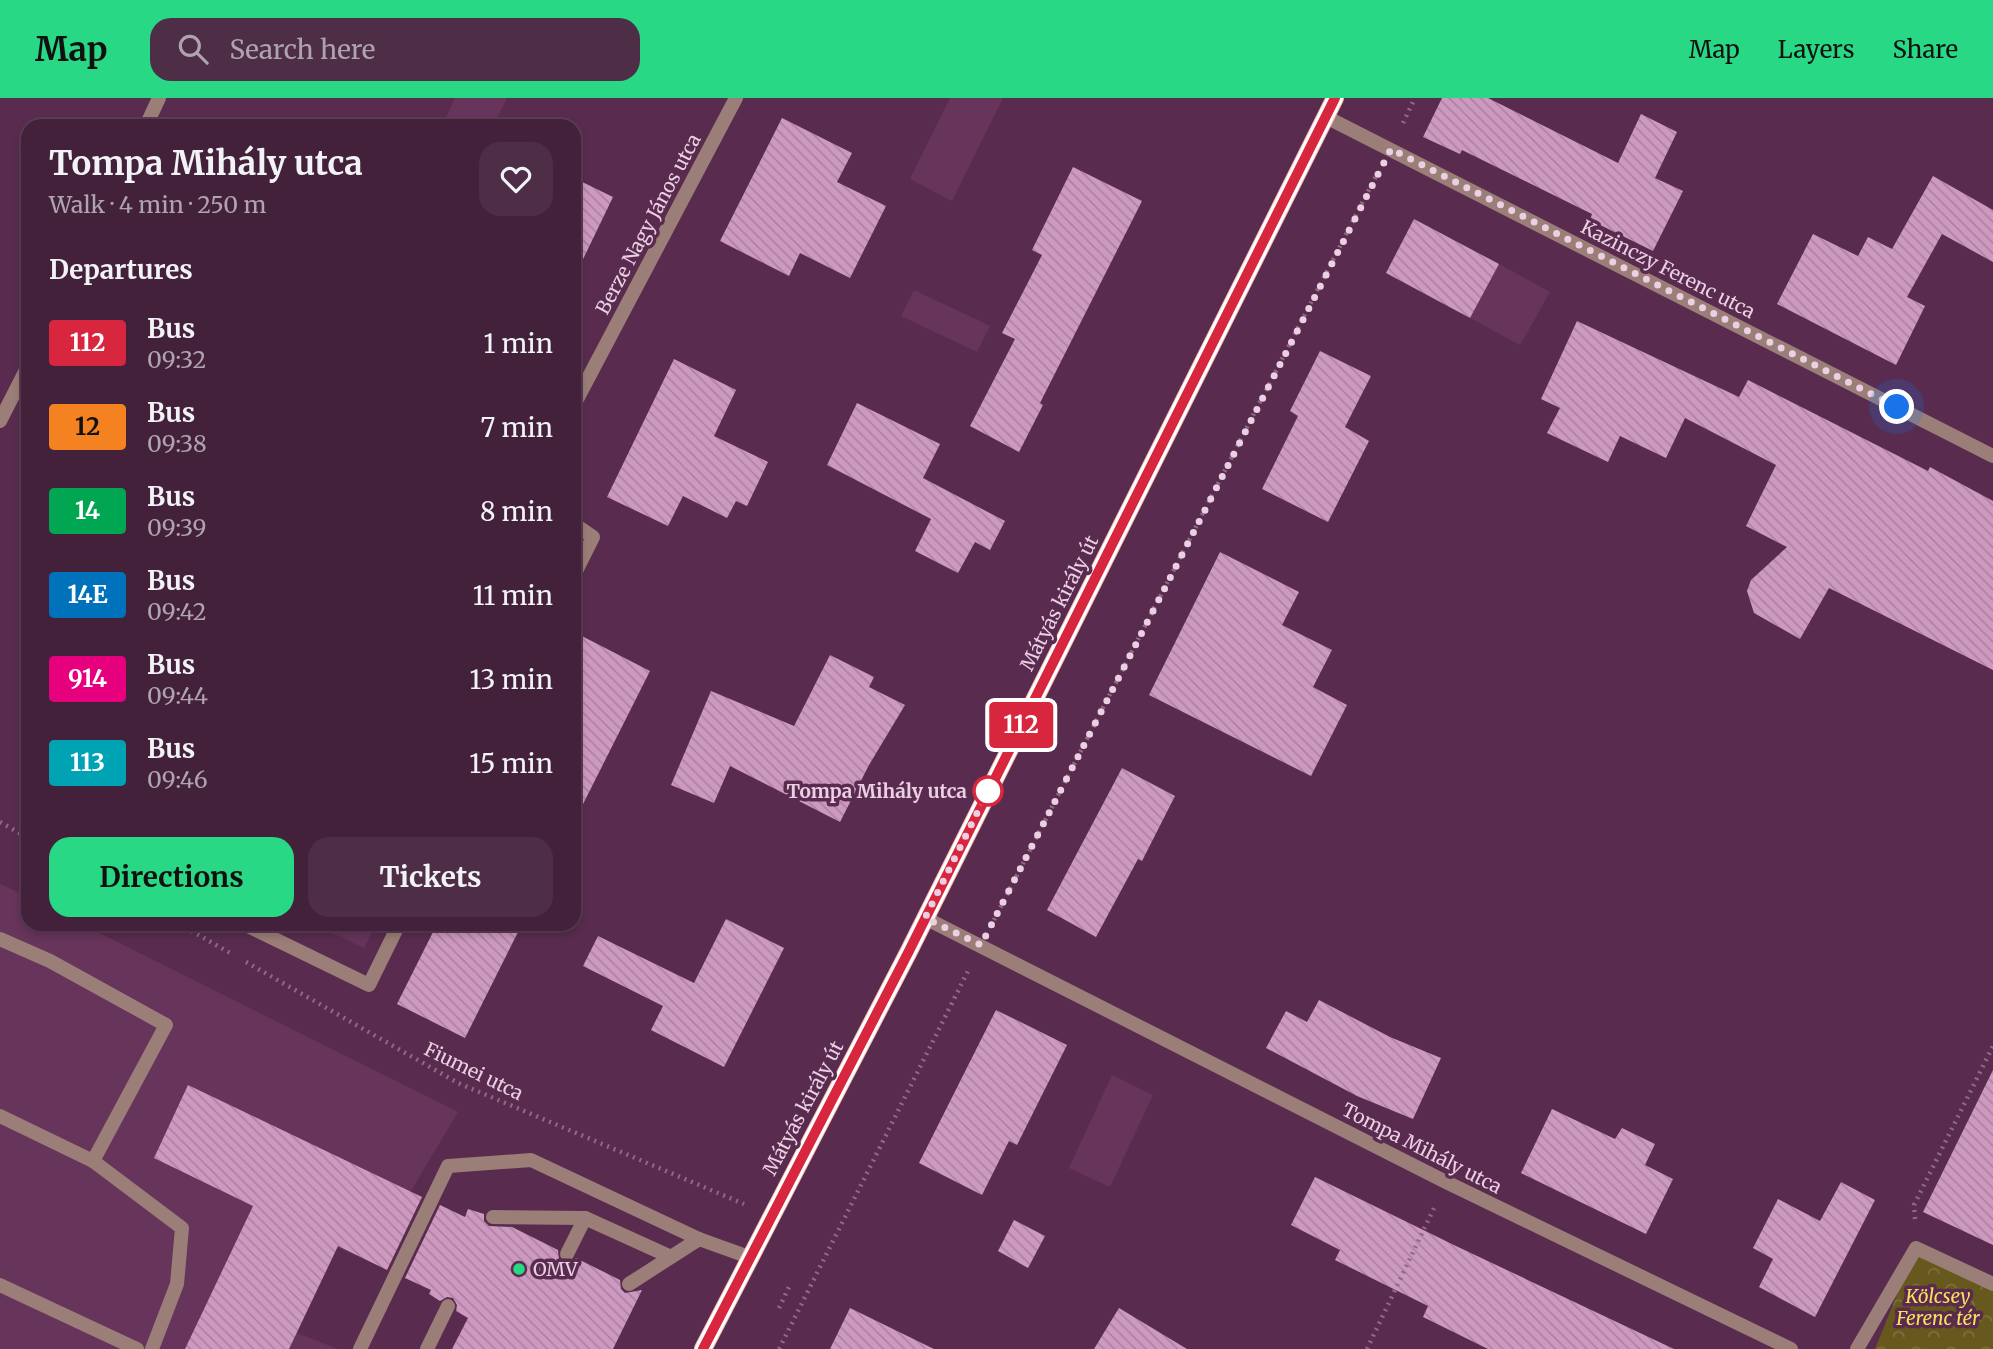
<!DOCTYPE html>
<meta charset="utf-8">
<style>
body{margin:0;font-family:Merriweather,serif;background:#4d2e46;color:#f1f3f6;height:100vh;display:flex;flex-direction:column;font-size:26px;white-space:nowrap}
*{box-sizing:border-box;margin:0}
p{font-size:23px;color:#afa3af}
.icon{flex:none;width:38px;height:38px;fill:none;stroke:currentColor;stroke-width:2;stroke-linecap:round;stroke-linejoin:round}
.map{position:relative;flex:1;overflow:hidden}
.details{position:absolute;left:21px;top:21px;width:560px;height:812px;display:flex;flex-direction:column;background:#43213b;border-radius:21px;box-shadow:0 4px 10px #0003,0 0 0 2px #5b3e55}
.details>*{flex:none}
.badge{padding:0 14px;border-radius:5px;font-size:24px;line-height:46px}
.you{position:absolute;width:35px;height:35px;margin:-18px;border:5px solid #fff;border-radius:50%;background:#1a73e8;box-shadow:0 0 0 10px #1a73e833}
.map>.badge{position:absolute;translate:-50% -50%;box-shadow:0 0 0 4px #fff}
h2{padding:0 28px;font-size:26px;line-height:63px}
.round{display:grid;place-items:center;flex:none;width:74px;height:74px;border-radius:21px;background:#4d2e46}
.headline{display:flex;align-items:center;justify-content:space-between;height:119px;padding:0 28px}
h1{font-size:33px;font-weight:700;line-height:52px}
.action{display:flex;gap:14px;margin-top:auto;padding:14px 28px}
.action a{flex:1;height:80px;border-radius:21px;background:#29d885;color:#111;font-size:28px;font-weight:700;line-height:80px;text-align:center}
.action a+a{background:#4d2e46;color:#f1f3f6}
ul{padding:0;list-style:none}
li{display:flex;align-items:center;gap:21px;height:84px;padding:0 28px}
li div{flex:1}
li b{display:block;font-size:26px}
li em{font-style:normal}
li .badge{min-width:77px;font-weight:700;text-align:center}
header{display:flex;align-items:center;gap:42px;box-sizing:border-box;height:98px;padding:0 35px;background:#29d885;color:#111}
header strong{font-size:33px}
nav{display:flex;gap:38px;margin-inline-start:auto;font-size:24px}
.search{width:490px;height:63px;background:#4d2e46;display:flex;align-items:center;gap:18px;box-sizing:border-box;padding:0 24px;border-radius:21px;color:#afa3af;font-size:26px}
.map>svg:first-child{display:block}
</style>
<header>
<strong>Map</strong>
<div class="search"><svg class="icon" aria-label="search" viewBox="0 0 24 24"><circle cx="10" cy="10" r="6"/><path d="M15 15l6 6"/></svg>Search here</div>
<nav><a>Map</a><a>Layers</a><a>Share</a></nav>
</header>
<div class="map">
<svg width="1993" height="1251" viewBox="0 0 1993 1251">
<defs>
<pattern id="forest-crowns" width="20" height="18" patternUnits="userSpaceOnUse" patternTransform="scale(1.75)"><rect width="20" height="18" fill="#67591d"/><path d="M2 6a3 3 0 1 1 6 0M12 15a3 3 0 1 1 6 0" fill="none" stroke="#7d703e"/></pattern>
<pattern id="building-back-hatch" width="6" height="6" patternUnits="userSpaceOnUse" patternTransform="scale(1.75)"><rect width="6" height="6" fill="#ce99c0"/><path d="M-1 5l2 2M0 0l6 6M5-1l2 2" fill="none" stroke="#ac82a1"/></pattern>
</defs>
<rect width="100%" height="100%" fill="#592c4f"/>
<!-- built -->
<g fill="#67345c">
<polygon points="455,0 507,0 493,28 464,28 446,19"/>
<polygon points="950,0 1003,0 952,103 910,81"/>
<polygon points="1499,166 1550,194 1520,247 1470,220"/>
<polygon points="914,192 990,228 977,254 901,218"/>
<polygon points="0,786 28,799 28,826 81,826 458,1014 411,1093 376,1166 337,1149 297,1235 338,1251 0,1251"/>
<polygon points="313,826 376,826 364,850"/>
<polygon points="1112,977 1153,997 1110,1089 1069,1070"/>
</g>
<!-- forest -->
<polygon fill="url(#forest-crowns)" points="1916,1150 1993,1186 1993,1251 1875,1251"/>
<!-- building -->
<g fill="url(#building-back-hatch)">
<polygon points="1442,0 1488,0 1618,65 1641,16 1677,34 1655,80 1683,93 1653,153 1590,122 1592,116 1462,52 1460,56 1423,39"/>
<polygon points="782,20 852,55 837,84 886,108 850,180 800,155 789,178 720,143"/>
<polygon points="1073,69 1142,103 1040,305 1043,307 1019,354 970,328 1015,241 1002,235 1042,157 1032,152"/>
<polygon points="1933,78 1993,112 1993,164 1942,136 1907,199 1925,208 1896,267 1777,206 1813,136 1858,158 1868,139 1892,151"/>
<polygon points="574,80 613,99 574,180"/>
<polygon points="1414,121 1499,166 1470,220 1386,175"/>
<polygon points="1577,223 1739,299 1748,282 1928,373 1930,369 1993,403 1993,572 1829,490 1800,541 1754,515 1747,493 1751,482 1787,449 1746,428 1776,367 1685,320 1666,360 1620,338 1608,364 1547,335 1560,310 1541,301"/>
<polygon points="1320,253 1371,278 1345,329 1369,343 1328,424 1262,391 1298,318 1290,313"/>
<polygon points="674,261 736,292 714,338 768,364 747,408 736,403 727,420 683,398 668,428 607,399"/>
<polygon points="857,305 940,346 923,380 1005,423 990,452 975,444 958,475 915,453 931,421 827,367"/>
<polygon points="1220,454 1299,494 1282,527 1332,552 1313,589 1347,607 1311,678 1149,597"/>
<polygon points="574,534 650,573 574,724"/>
<polygon points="830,557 874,579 869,589 905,607 869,667 840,724 730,668 714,705 671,687 711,593 794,628"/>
<polygon points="1122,670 1175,698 1142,763 1138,761 1096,839 1047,812"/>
<polygon points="726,821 784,850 724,969 651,932 663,908 583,868 598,838 694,885"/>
<polygon points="437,826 522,826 465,940 397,906"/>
<polygon points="1319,902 1390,939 1441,960 1413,1021 1357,998 1266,950 1286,913 1307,924"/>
<polygon points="996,912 1067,947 1017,1047 1009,1043 982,1097 919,1065"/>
<polygon points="1993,972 1993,1147 1923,1114"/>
<polygon points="188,987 422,1099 387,1172 338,1148 289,1251 185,1251 253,1108 154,1060"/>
<polygon points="1552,1011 1615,1041 1622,1030 1655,1046 1645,1067 1673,1081 1646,1136 1521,1075"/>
<polygon points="1315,1079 1456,1148 1674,1251 1488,1251 1423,1219 1428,1208 1335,1162 1340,1152 1291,1127"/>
<polygon points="1841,1084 1875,1102 1815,1219 1759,1189 1773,1161 1753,1150 1778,1101 1820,1123"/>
<polygon points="440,1107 465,1119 468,1111 484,1116 484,1123 489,1128 512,1129 558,1152 559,1161 563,1165 572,1164 576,1160 620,1182 621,1191 625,1195 642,1192 613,1251 452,1251 468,1220 456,1213 457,1207 453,1200 447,1199 440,1203 429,1196 431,1192 405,1180"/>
<polygon points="1014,1122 1045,1138 1028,1170 998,1153"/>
<polygon points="850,1210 934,1251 830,1251"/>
<polygon points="1119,1210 1187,1251 1094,1251"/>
</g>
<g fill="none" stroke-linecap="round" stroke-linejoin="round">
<!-- path -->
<g stroke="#906987" stroke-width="4.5" stroke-dasharray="2 5" stroke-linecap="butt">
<polyline points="1403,25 1415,0"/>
<polyline points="0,724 28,740"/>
<polyline points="994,822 1377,76"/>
<polyline points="179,826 232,856"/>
<polyline points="246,864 458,985 744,1106"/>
<polyline points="1915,1121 1914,1107 1993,948"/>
<polyline points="779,1210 789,1189"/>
<polyline points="779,1251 968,873"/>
<polyline points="1367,1251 1434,1110"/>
</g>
<!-- service -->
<g stroke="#9b7e77" stroke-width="14">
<polyline points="574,426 593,439 574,477"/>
<polyline points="252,826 250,829 369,887 399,826"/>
<polyline points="0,841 50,863 166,927 93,1063"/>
<polyline points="0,1018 93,1063 182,1130 177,1186 152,1251"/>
<polyline points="493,1119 585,1120 671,1159"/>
<polyline points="567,1156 585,1120"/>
<polyline points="629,1186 699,1141 749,1159"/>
<polyline points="0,1187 137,1251"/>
<polyline points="360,1251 448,1068 531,1062 699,1141"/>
<polyline points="427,1251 448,1208"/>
</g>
<!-- minor -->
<g stroke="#9b7e77" stroke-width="14">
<polyline points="1326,19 1993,358"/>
<polyline points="146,28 159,0"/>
<polyline points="574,307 736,0"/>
<polyline points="0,323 28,268"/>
<polyline points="925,820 1446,1084 1791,1251"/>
<polyline points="1857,1251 1916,1150 1993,1186"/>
</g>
<!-- primary -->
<polyline stroke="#f5bcac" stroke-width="18" points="703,1251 909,853 1335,0"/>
</g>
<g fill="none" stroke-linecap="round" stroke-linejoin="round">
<!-- line casing -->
<g stroke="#fff" stroke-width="16">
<polyline id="line" points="703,1251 909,853 1335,0"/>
</g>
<!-- line -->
<use href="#line" stroke="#d7263d" stroke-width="10"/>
<!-- walk -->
<polyline stroke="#ebcfe3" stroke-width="7" stroke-dasharray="0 12.6" points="988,693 925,820 981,847 1391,51 1897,309"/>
</g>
<!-- markers -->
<circle fill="#fff" stroke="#d7263d" stroke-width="3.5" cx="988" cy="693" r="14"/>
<circle fill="#29d885" stroke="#592c4f" stroke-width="2.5" cx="519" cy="1171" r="7"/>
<g text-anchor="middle" stroke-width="7" stroke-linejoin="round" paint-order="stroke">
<!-- street labels -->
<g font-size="19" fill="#ebcfe3" stroke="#592c4f">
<text transform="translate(648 126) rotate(-62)" y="7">Berze Nagy János utca</text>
<text transform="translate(1668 171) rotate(27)" y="7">Kazinczy Ferenc utca</text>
<text transform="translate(1059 505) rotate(-63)" y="7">Mátyás király út</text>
<text transform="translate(474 973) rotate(26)" y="7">Fiumei utca</text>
<text transform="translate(803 1010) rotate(-62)" y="7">Mátyás király út</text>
<text transform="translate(1422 1050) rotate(27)" y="7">Tompa Mihály utca</text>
</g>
<!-- stop labels -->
<g font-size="19" font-weight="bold" fill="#ebcfe3" stroke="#592c4f" text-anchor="end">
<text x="967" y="700">Tompa Mihály utca</text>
</g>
<!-- poi labels -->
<g font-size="19" fill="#ebcfe3" stroke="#592c4f" text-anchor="start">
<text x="533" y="1178">OMV</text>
</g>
<!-- park labels -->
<g font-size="19" font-style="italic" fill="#fedf5b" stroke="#592c4f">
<text x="1938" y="1205">Kölcsey<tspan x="1938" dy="22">Ferenc tér</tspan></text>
</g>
</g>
</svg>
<div class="you" style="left:1897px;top:309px"></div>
<b class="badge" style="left:1021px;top:627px;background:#d7263d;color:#fff">112</b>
<section class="details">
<div class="headline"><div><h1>Tompa Mihály utca</h1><p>Walk · 4 min · 250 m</p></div><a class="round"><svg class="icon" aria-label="heart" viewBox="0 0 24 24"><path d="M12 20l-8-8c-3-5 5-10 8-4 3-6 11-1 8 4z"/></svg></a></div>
<h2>Departures</h2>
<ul>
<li><span class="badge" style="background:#d7263d;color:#fff">112</span><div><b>Bus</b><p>09:32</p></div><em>1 min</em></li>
<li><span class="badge" style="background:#f58220;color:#111">12</span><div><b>Bus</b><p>09:38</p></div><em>7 min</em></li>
<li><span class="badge" style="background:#00a651;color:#fff">14</span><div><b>Bus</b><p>09:39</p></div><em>8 min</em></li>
<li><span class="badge" style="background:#0072bc;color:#fff">14E</span><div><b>Bus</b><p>09:42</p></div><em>11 min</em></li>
<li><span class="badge" style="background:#e6007e;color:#fff">914</span><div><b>Bus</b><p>09:44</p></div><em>13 min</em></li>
<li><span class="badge" style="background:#00a3b4;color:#fff">113</span><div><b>Bus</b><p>09:46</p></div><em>15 min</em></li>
</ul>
<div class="action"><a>Directions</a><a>Tickets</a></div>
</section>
</div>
